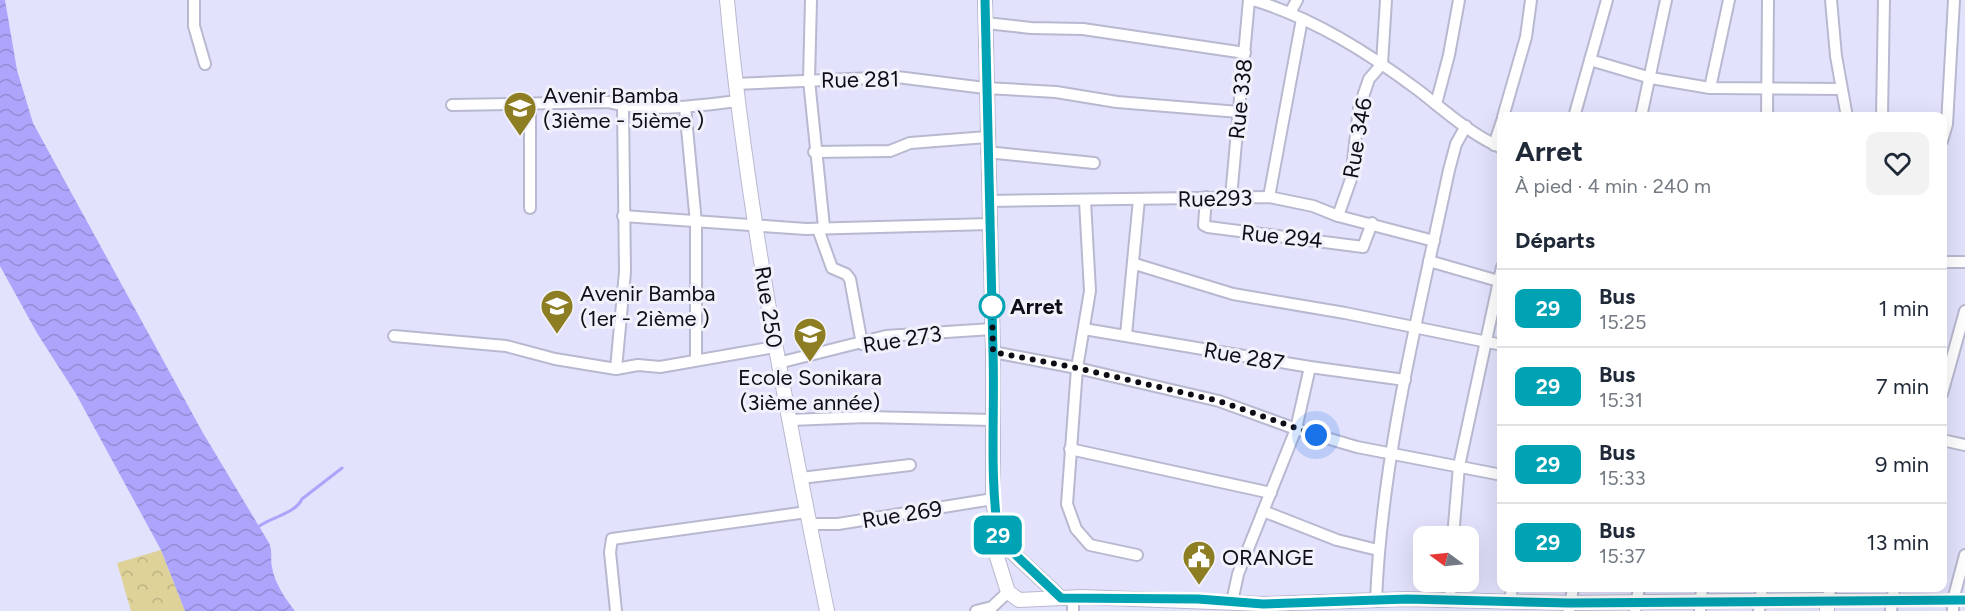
<!DOCTYPE html>
<html lang="fr">
<meta charset="utf-8">
<style>
body{margin:0;font-family:Figtree,sans-serif;background:#f2f2f3;color:#1f2937;height:100vh;display:flex;flex-direction:column;font-size:22px;white-space:nowrap}
*{box-sizing:border-box;margin:0}
p{font-size:20px;color:#747a83}
.icon{flex:none;width:33px;height:33px;fill:none;stroke:currentColor;stroke-width:2;stroke-linecap:round;stroke-linejoin:round}
.map{position:relative;flex:1;overflow:hidden}
.sheet{position:absolute;left:1497px;top:112px;width:450px;height:480px;display:flex;flex-direction:column;background:#fff;border-radius:12px;box-shadow:0 6px 24px #0002}
.sheet>*{flex:none}
.badge{padding:0 12px;border-radius:9px;font-size:21px;line-height:39px}
.needle{width:39px;rotate:285deg}
.controls{position:absolute;left:1413px;top:526px;display:grid;gap:12px}
.controls a{display:grid;place-items:center;width:66px;height:66px;border-radius:12px;background:#fff;box-shadow:0 6px 24px #0002;font-size:30px}
.you{position:absolute;width:30px;height:30px;margin:-15px;border:4px solid #fff;border-radius:50%;background:#1a73e8;box-shadow:0 0 0 9px #1a73e833}
.map>.badge{position:absolute;translate:-50% -50%;box-shadow:0 0 0 3px #fff}
h2{padding:0 18px;font-size:22px;line-height:54px}
.round{display:grid;place-items:center;flex:none;width:63px;height:63px;border-radius:12px;background:#f2f2f3}
.headline{display:flex;align-items:center;justify-content:space-between;height:102px;padding:0 18px}
h1{font-size:28px;font-weight:700;line-height:45px}
ul{padding:0;list-style:none}
li{display:flex;align-items:center;gap:18px;height:78px;padding:0 18px;border-top:2px solid #e0e1e3}
li div{flex:1}
li b{display:block;font-size:22px}
li em{font-style:normal}
li .badge{min-width:66px;font-weight:700;text-align:center}
.map>svg:first-child{display:block}
</style>
<div class="map">
<svg width="1965" height="611" viewBox="0 0 1965 611">
<defs>
<pattern id="forest-crowns" width="20" height="18" patternUnits="userSpaceOnUse" patternTransform="scale(1.5)"><rect width="20" height="18" fill="#ded298"/><path d="M2 6a3 3 0 1 1 6 0M12 15a3 3 0 1 1 6 0" fill="none" stroke="#bdb382"/></pattern>
<pattern id="water-waves" width="16" height="10" patternUnits="userSpaceOnUse" patternTransform="scale(1.5)"><rect width="16" height="10" fill="#aca5fb"/><path d="M0 5q4-4 8 0t8 0" fill="none" stroke="#938dd6"/></pattern>
</defs>
<rect width="100%" height="100%" fill="#e3e2fc"/>
<!-- forest -->
<polygon fill="url(#forest-crowns)" points="161,550 185,611 131,611 117,563"/>
<!-- water -->
<path fill="url(#water-waves)" d="M0,0H5L17,70L33,123L203,433L269,543C273,552 270,558 272,567C274,582 286,600 295,611H185L161,550L76,394L37,333L0,266Z"/>
<g fill="none" stroke-linecap="round" stroke-linejoin="round">
<!-- stream -->
<path stroke="#aca5fb" stroke-width="3" d="M258,527C271,517 295,514 302,499L342,468"/>
<!-- street casing -->
<g stroke="#b8b8d0" stroke-width="14">
<g id="street">
<polyline points="194,0 194,26 205,64"/>
<polyline points="811,0 809,80 824,227"/>
<path d="M1253,0C1313,18 1367,52 1418,90C1444,110 1471,135 1502,148"/>
<polyline points="1831,0 1836,56 1847,117"/>
<polyline points="1291,11 1297,0"/>
<polyline points="986,23 1031,28 1083,29 1245,53"/>
<polyline points="1590,60 1651,78 1710,88 1841,89"/>
<polyline points="735,84 897,77 985,88 1056,92 1117,102 1239,112"/>
<polyline points="1710,88 1729,0"/>
<polyline points="1436,104 1449,55 1459,0"/>
<path d="M452,105L608,102C649,113 695,106 737,101"/>
<polyline points="530,105 530,208"/>
<polyline points="685,107 696,223 696,359"/>
<polyline points="1503,117 1526,37 1531,0"/>
<polyline points="1574,117 1607,0"/>
<polyline points="1641,117 1666,0"/>
<polyline points="1767,117 1768,0"/>
<polyline points="1882,117 1884,0"/>
<polyline points="1942,141 1947,124 1954,0"/>
<polyline points="1494,145 1502,121"/>
<polyline points="814,152 890,151 910,143 987,137"/>
<polyline points="987,152 1094,163"/>
<polyline points="1206,197 1204,225 1208,227 1363,247 1372,223"/>
<polyline points="1231,197 1249,0"/>
<polyline points="1269,197 1302,19"/>
<polyline points="989,201 1269,197 1313,206 1338,216 1434,241"/>
<polyline points="1085,201 1090,291 1077,368 1067,504 1076,529 1090,545 1137,555"/>
<polyline points="623,216 806,229 990,224"/>
<polyline points="1338,216 1351,179 1359,108 1369,79 1382,64 1386,0"/>
<polyline points="818,229 832,268 846,274 850,279 862,344"/>
<polyline points="1429,261 1502,282"/>
<polyline points="1942,262 1965,262"/>
<polyline points="1135,264 1233,294 1345,313 1502,345"/>
<polyline points="1084,329 1310,367 1405,380"/>
<polyline points="1126,335 1139,199"/>
<polyline points="394,336 506,346 555,359 616,369 638,365 660,367 775,347"/>
<polyline points="993,352 1077,368 1219,401 1296,429 1357,447 1502,475"/>
<polyline points="778,363 886,336 992,329"/>
<polyline points="616,369 625,272 623,106"/>
<polyline points="1942,394 1965,311"/>
<polyline points="790,420 867,417 992,420"/>
<polyline points="1942,440 1965,445"/>
<polyline points="1070,449 1271,493"/>
<polyline points="801,478 910,465"/>
<polyline points="1263,511 1337,540 1378,550"/>
<polyline points="809,524 838,524 993,499"/>
<polyline points="1453,537 1459,466 1502,267"/>
<polyline points="1831,588 1827,600 1965,600"/>
<polyline points="1450,599 1451,582"/>
<path d="M1376,600C1382,455 1419,312 1449,170L1456,144L1466,126"/>
<polyline points="1510,601 1512,588"/>
<polyline points="1232,602 1238,574 1296,429 1310,367"/>
<polyline points="616,611 610,552 612,539 807,512"/>
<polyline points="976,611 992,607 1008,592"/>
<polyline points="1073,611 1073,598"/>
<polyline points="1569,611 1573,588"/>
<polyline points="1635,611 1639,588"/>
<polyline points="1700,611 1702,588"/>
<polyline points="1759,611 1762,588"/>
<polyline points="1891,611 1894,588"/>
<polyline points="1953,611 1953,600 1965,555"/>
</g>
</g>
<!-- secondary casing -->
<g stroke="#b8b8d0" stroke-width="16">
<g id="secondary">
<path d="M727,0C746,206 786,409 827,611"/>
<polyline points="985,0 993,352 993,499 998,539 997,557 1008,592 1019,600 1082,597 1264,604 1407,599 1570,603 1827,600 1827,611"/>
<polyline points="998,539 1061,598"/>
</g>
</g>
<!-- street -->
<use href="#street" stroke="#fff" stroke-width="10"/>
<!-- secondary -->
<use href="#secondary" stroke="#fff" stroke-width="14"/>
</g>
<g fill="none" stroke-linecap="round" stroke-linejoin="round">
<!-- line casing -->
<g stroke="#fff" stroke-width="14">
<path id="line" d="M985,0C988,117 990,235 993,352C995,415 989,477 999,539L1061,598L1198,599L1263,604L1407,599L1569,603L1965,600"/>
</g>
<!-- line -->
<use href="#line" stroke="#00a3b4" stroke-width="9"/>
<!-- walk -->
<polyline stroke="#0f0e17" stroke-width="6" stroke-dasharray="0 10.8" points="992,306 993,352 1077,368 1219,401 1316,435"/>
</g>
<!-- icons -->
<defs>
<g id="school-pin" transform="scale(1.725)"><path d="M0 17L-7.5 6A9.5 9.5 0 1 1 7.5 6Z" fill="#8d7d23" stroke="#f1f1fb"/><path d="M0-5L7-2L0 1L-7-2ZM-4 1L0 2.5L4 1V4Q0 6-4 4Z" fill="#fff"/></g>
<g id="civic-pin" transform="scale(1.725)"><path d="M0 17L-7.5 6A9.5 9.5 0 1 1 7.5 6Z" fill="#8d7d23" stroke="#f1f1fb"/><path d="M-.6-6.5H3V-4.5H.6V-3L4-1V1h2V6H-6V1h2V-1L-.6-3ZM-1.2 2.5V6h2.4V2.5Z" fill="#fff"/></g>
</defs>
<g fill-rule="evenodd">
<use href="#school-pin" x="520" y="108"/>
<use href="#school-pin" x="557" y="306"/>
<use href="#school-pin" x="810" y="334"/>
<use href="#civic-pin" x="1199" y="557"/>
</g>
<!-- markers -->
<circle fill="#fff" stroke="#00a3b4" stroke-width="3" cx="992" cy="306" r="12"/>
<g text-anchor="middle" stroke-width="6" stroke-linejoin="round" paint-order="stroke">
<!-- street labels -->
<g font-size="22" fill="#0f0e17" stroke="#f1f1fb">
<text transform="translate(860 79) rotate(-1)" y="8">Rue 281</text>
<text transform="translate(1240 99) rotate(-84)" y="8">Rue 338</text>
<text transform="translate(1357 138) rotate(-80)" y="8">Rue 346</text>
<text transform="translate(1215 198) rotate(-1)" y="8">Rue293</text>
<text transform="translate(1282 236) rotate(6)" y="8">Rue 294</text>
<text transform="translate(769 307) rotate(81)" y="8">Rue 250</text>
<text transform="translate(902 339) rotate(-9)" y="8">Rue 273</text>
<text transform="translate(1244 356) rotate(10)" y="8">Rue 287</text>
<text transform="translate(902 514) rotate(-9)" y="8">Rue 269</text>
</g>
<!-- poi labels -->
<g font-size="22" fill="#0f0e17" stroke="#f1f1fb" text-anchor="start">
<text x="543" y="103">Avenir Bamba<tspan x="543" dy="25">(3ième - 5ième )</tspan></text>
<text x="580" y="301">Avenir Bamba<tspan x="580" dy="25">(1er - 2ième )</tspan></text>
<text x="810" y="385" text-anchor="middle">Ecole Sonikara<tspan x="810" dy="25">(3ième année)</tspan></text>
<text x="1222" y="565">ORANGE</text>
</g>
<!-- stop labels -->
<g font-size="22" font-weight="bold" fill="#0f0e17" stroke="#f1f1fb" text-anchor="start">
<text x="1010" y="314">Arret</text>
</g>
</g>
</svg>
<div class="controls">
<a><svg class="needle" viewBox="-14 -14 28 28"><path d="M0-13l5 13h-10z" fill="#e53935"/><path d="M0 13l5-13h-10z" fill="#747a83"/></svg></a>
</div>
<div class="you" style="left:1316px;top:435px"></div>
<b class="badge" style="left:998px;top:535px;background:#00a3b4;color:#fff">29</b>
<section class="sheet">
<div class="headline"><div><h1>Arret</h1><p>À pied · 4 min · 240 m</p></div><a class="round"><svg class="icon" aria-label="heart" viewBox="0 0 24 24"><path d="M12 20l-8-8c-3-5 5-10 8-4 3-6 11-1 8 4z"/></svg></a></div>
<h2>Départs</h2>
<ul>
<li><span class="badge" style="background:#00a3b4;color:#fff">29</span><div><b>Bus</b><p>15:25</p></div><em>1 min</em></li>
<li><span class="badge" style="background:#00a3b4;color:#fff">29</span><div><b>Bus</b><p>15:31</p></div><em>7 min</em></li>
<li><span class="badge" style="background:#00a3b4;color:#fff">29</span><div><b>Bus</b><p>15:33</p></div><em>9 min</em></li>
<li><span class="badge" style="background:#00a3b4;color:#fff">29</span><div><b>Bus</b><p>15:37</p></div><em>13 min</em></li>
</ul>
</section>
</div>
